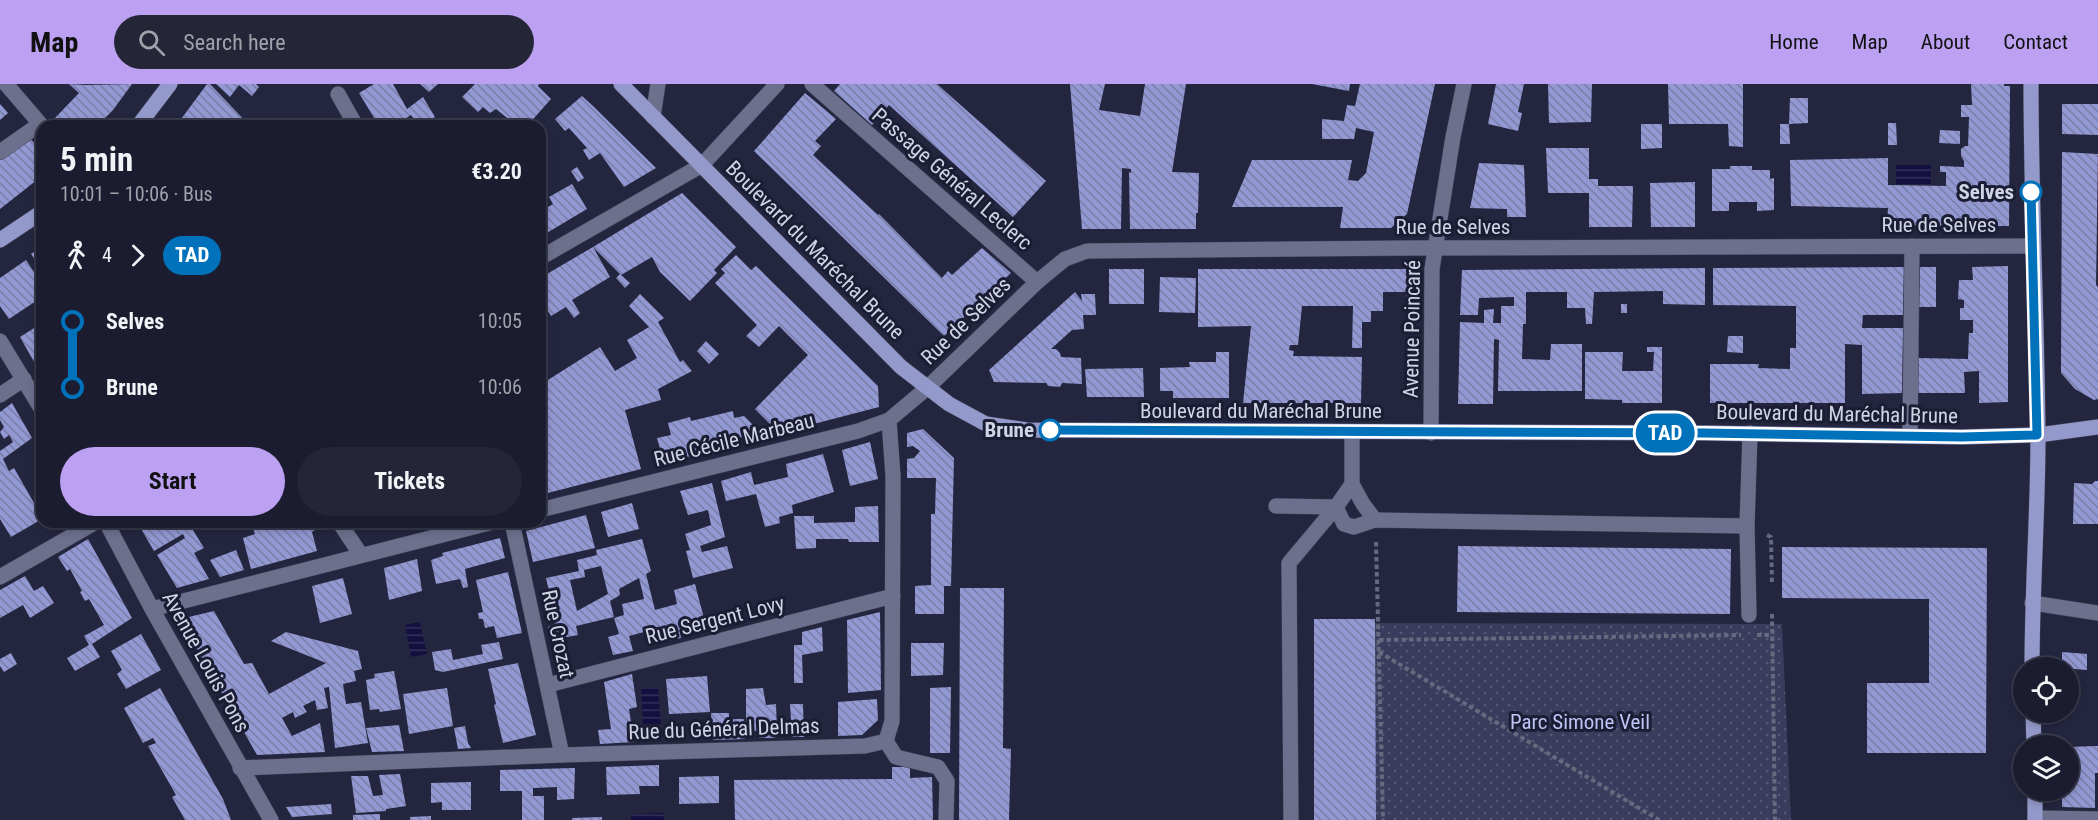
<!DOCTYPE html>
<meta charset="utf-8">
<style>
body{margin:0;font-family:"Roboto Condensed",sans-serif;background:#242537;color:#f1f3f6;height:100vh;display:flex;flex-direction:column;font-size:22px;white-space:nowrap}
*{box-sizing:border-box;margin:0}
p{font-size:20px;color:#a0a1aa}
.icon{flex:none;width:33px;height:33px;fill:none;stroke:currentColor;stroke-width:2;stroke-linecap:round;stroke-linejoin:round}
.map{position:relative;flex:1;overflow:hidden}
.drawer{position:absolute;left:36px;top:36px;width:510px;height:408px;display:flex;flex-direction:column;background:#1b1c2f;border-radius:18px;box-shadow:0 3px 9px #0003,0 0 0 2px #393a4b}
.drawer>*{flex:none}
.badge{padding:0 12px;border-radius:20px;font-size:21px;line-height:39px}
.fabs{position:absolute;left:2013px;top:573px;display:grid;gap:12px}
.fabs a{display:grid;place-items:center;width:66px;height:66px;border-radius:50%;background:#1b1c2f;box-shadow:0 3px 9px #0003,0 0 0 2px #393a4b;font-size:30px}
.map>.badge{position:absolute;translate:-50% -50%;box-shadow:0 0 0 3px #fff}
.legs{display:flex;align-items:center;gap:9px;height:66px;padding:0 24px;font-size:20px}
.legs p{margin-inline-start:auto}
.summary{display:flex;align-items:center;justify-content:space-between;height:102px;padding:0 24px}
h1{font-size:33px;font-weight:700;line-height:45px}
.primary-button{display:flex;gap:12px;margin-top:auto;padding:12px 24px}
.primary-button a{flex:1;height:69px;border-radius:36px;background:#bca0f2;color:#111;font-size:24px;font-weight:700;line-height:69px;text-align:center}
.primary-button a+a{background:#242537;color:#f1f3f6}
ul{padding:0 24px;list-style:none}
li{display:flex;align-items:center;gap:21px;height:66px;font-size:22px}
li i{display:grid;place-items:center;width:9px;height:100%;margin:0 8px;background:currentColor}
li i::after{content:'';width:15px;height:15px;margin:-8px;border:4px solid;border-radius:50%;background:#1b1c2f}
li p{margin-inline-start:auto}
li:first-child i{background:linear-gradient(#0000 50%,currentColor 0)}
li:last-child i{background:linear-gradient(currentColor 50%,#0000 0)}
header{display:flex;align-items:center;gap:36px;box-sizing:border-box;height:84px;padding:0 30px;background:#bca0f2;color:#111}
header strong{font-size:28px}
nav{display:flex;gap:33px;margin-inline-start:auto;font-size:21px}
.search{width:420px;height:54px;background:#242537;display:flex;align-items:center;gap:15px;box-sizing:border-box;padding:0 21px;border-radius:33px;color:#a0a1aa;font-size:22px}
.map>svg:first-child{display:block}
</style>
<header>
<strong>Map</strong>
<div class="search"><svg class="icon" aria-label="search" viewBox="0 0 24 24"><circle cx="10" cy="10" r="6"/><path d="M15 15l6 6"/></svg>Search here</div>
<nav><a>Home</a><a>Map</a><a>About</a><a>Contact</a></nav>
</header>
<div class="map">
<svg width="2098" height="736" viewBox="0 0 2098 736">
<defs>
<pattern id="grass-dots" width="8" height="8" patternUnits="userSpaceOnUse" patternTransform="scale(1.5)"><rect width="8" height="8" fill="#393c5c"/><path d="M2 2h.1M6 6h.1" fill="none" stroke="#555773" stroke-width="1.8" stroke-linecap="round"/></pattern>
<pattern id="water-rules" width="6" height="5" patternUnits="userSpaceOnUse" patternTransform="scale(1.5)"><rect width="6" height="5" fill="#130f3e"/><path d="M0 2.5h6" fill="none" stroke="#34315a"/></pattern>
<pattern id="building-back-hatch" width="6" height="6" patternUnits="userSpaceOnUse" patternTransform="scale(1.5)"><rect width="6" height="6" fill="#9298d2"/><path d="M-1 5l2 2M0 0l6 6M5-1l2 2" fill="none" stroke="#797ea7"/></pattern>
</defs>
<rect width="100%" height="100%" fill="#24263f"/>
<!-- grass -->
<polygon fill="url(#grass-dots)" points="1372,539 1782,540 1791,736 1374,736"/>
<!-- water -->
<g fill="url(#water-rules)">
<rect x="1896" y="81" width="35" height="19"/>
<polygon points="420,538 427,570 411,573 405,541"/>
<polygon points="658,603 661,640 643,641 641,605"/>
<polygon points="663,729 664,736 631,736 631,730"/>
</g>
<!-- building -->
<g fill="url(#building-back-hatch)" fill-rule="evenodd">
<polygon points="69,0 86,1 132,0 113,26 97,42 63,42 55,34 79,9"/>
<polygon points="207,0 210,0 250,42 176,42"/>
<polygon points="216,0 256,0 259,3 252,12 239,1 230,13"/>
<polygon points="374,0 393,0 407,25 423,13 435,33 419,42 411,31 394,42 379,42 359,9"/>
<polygon points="420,0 438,0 429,8"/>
<polygon points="475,0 539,0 538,2 551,15 527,42 517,42 496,25 490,29 483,23 478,28 462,13"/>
<polygon points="840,0 937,0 1046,97 1013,133 889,21 872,41 834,7"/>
<polygon points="1070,0 1105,0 1099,26 1140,32 1145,0 1186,0 1172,88 1199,89 1198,129 1196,129 1196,145 1130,145 1129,88 1131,89 1131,85 1122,84 1121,145 1082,145"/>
<polygon points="1312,0 1350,0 1349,7"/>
<polygon points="1360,0 1435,0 1407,130 1391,144 1340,144 1343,123 1232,123 1252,76 1352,76 1348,96 1358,97 1366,89 1374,48 1356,44 1354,55 1322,55 1322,35 1344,37 1347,21 1355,22"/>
<polygon points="1496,0 1524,0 1518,28 1522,29 1518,47 1488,40"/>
<polygon points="1548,0 1592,0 1591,38 1549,39"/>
<polygon points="1668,0 1743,0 1743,63 1729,62 1728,40 1669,40"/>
<polygon points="1971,0 2004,0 2004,2 2010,2 2009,142 1887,142 1888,124 1791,122 1790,76 1888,74 1888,101 1946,102 1946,88 1940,88 1940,82 1964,83 1964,77 1961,72 1961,65 1965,62 1968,62 1969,33 1961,33 1961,21 1972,21"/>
<polygon points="805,9 836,35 815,57 821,62 813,71 878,131 879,130 942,194 948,187 952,191 982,164 1011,189 944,252 754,67"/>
<polygon points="582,12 592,21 656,84 624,103 600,69 589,76 583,66 587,64 569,44 565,47 555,35"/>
<polygon points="1790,14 1808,14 1808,39 1789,40"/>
<polygon points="0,20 8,29 0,36"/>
<polygon points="2062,20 2098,20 2098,51 2062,50"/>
<polygon points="1888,39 1896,39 1897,61 1888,61"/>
<polygon points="1641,40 1662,40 1662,64 1641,65"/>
<polygon points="1780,40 1789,40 1790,60 1780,60"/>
<polygon points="1940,46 1960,47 1960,60 1939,59"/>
<polygon points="29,53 42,68 42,92 0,125 0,76"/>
<polygon points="1546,64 1589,64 1589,95 1598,95 1598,102 1633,102 1632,143 1589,143 1589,109 1548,109"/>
<polygon points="2062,68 2098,70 2096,201 2098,203 2098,315 2094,316 2075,305 2061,289"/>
<polygon points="545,77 548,82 540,87 540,80"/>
<polygon points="1479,79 1524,81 1526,133 1507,133 1507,125 1470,124"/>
<polygon points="1730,82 1752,82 1752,86 1770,86 1770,95 1774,94 1774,126 1757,127 1757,118 1729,118 1729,127 1712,127 1712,85 1730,85"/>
<polygon points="577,83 584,94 578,98 571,87"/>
<polygon points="1695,98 1695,143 1651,143 1650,99"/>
<polygon points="572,100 587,125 540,153 540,128 553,120 549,113"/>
<polygon points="682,109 736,163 714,186 717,189 690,217 660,188 652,173 621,191 593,163"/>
<polygon points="42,162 42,185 31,170"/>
<polygon points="593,163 610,193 572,216 580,229 574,234 566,223 551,232 548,227 540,233 540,194"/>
<polygon points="736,171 751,186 756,182 878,302 879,323 779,349 755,325 808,271 779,242 759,263 746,252 757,241 715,199 725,189 721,185"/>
<polygon points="26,176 42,200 42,213 9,235 0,222 0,194"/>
<polygon points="2008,182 2008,318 1979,319 1979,287 1964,288 1965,309 1917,309 1918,274 1968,275 1969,249 1973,249 1973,236 1960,236 1960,224 1964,224 1964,216 1958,215 1959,196 1973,196 1972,183"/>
<polygon points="1904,183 1903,231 1863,231 1862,244 1903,244 1902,309 1862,310 1862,261 1845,260 1845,319 1710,319 1710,280 1759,280 1758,284 1790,285 1790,264 1796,264 1796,222 1713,221 1713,184"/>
<polygon points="1920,183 1936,183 1936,223 1919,223"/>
<polygon points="1705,184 1705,221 1663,220 1663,207 1594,208 1592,240 1586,240 1585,224 1567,224 1567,208 1526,208 1526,240 1523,240 1522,275 1550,276 1551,260 1582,260 1582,307 1498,307 1499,256 1494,255 1493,320 1458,320 1460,238 1484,239 1484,226 1494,225 1493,239 1501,239 1501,222 1514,222 1514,213 1479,214 1478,231 1460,231 1462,186"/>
<rect x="1109" y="185" width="35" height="35"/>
<polygon points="1198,185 1414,185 1412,216 1406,216 1407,208 1383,208 1383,227 1371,227 1371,238 1362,238 1362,264 1352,264 1353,222 1302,222 1298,261 1290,261 1289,266 1294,267 1293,272 1362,273 1361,319 1243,319 1251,242 1198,243"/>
<polygon points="620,190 630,199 625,204 616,194"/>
<polygon points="1160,193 1196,194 1195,229 1159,228"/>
<polygon points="1075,208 1082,217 1081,210 1095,210 1096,231 1083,231 1084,245 1072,246 1051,265 1056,265 1060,269 1061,273 1081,274 1082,300 1062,299 1060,303 1048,302 1046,299 994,298 989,286"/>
<polygon points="640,210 664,234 658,238 680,278 683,276 692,287 658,305 661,316 625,326 641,385 540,411 540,301 600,263 615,287 637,274 627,256 649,243 629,222"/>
<rect x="1621" y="220" width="6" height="9"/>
<polygon points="42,239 42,292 20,253"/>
<polygon points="1728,252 1743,252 1743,269 1727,268"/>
<polygon points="706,257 719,270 709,280 697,267"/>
<polygon points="1647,263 1662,263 1662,319 1622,319 1622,316 1585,315 1585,268 1623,268 1622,287 1653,287 1654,268 1647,268"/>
<polygon points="1216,268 1229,268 1229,314 1173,314 1173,307 1160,307 1160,284 1190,283 1189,278 1216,278"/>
<polygon points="1143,284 1144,313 1087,313 1085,285"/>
<polygon points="12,319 32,354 3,375 9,387 14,384 34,419 40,416 42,420 42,435 11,453 0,435 0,367 13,358 9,351 4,355 0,348 4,343 0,336 0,328"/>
<polygon points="733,327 734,334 744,332 765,353 747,358 746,352 739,354 727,358 729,362 664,379 657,354 671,351 668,339 690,333 691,337"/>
<polygon points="923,345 954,374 951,502 944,502 944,530 915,530 915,502 931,501 931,430 935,430 936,394 907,394 907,375 914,374 920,367 913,362 907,363 907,349"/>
<polygon points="870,358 878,395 850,402 842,366"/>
<polygon points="823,370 834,408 792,421 793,429 779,433 780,439 765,443 756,410 726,417 721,397 751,388 754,401 788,393 786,380"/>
<polygon points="2095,397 2098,397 2098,440 2073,440 2074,399 2092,400"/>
<polygon points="712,399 725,453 700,462 702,468 727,462 733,484 693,494 686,467 690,466 685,450 711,441 708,426 688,431 680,407"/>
<polygon points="632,419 639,445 608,453 601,428"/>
<polygon points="878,422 879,458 849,458 848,455 816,455 816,464 796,465 794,432 814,432 814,439 855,438 855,423"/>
<polygon points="586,431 595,464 533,478 526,447"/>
<polygon points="137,438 188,438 204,464 194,469 209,495 177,504 157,471 185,454 183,450 154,467"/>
<polygon points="251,438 322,438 323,440 312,448 317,467 251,485 243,454 255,450"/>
<polygon points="500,454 505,474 465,485 468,503 463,504 460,495 436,500 431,476 443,472 442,469"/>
<polygon points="88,455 132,534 92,560 100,573 75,587 67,574 89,561 84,552 104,541 89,515 85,517 80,508 82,507 70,485 67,487 58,473"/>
<path d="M642,455L651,487L646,490L655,526L677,520L674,506L695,500L706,542L680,549L681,554L663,558L659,544L629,552L633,567L613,571L608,553L619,550L614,534L624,531L622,520L644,515L639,494L619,505L620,511L610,517L614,533L576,542L578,551L551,556L548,543L556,539L546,494L579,487L577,476L597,471L596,466ZM601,482L608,510L577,527L570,496L585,493L584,486Z"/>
<polygon points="1458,462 1731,465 1730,530 1457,528"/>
<polygon points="1782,463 1987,464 1986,669 1867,669 1867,599 1929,599 1929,515 1782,514"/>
<polygon points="236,466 244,486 220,493 210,476"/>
<polygon points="417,475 422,507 389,516 384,484"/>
<polygon points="508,488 522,549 497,554 494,542 485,544 483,535 479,535 478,529 483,528 476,496"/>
<polygon points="25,492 34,507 43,502 54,519 30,534 23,521 0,534 0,506"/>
<polygon points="343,494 352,530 320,539 312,502"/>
<polygon points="960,504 1004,504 1003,664 1011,665 1009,736 959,736"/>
<polygon points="214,527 244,580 252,579 269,610 326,579 271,557 286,548 358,567 362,585 354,587 356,597 343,600 346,620 361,618 368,659 335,664 329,603 324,604 328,624 317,626 315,616 303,622 307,628 295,634 293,628 282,634 292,652 320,639 325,668 257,671 180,535"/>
<polygon points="880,528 881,606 848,609 847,536"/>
<polygon points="1314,535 1375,535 1376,736 1314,736"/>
<polygon points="822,543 823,567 802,571 803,599 794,599 794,561 802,561 802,548"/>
<polygon points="141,550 161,586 126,605 117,590 122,586 111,567"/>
<polygon points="499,558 503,575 443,588 435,586 432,568 451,565 453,576 483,570 481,561"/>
<polygon points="911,559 944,559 943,591 911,592"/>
<polygon points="2062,568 2087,570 2087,586 2062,584"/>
<polygon points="11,569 17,580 4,588 0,582 0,575"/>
<polygon points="518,579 536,651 503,659 494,621 496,620 488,585"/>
<polygon points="394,587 401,625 380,628 379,625 370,626 366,596 375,594 374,590"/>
<polygon points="632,590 637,623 629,625 634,658 600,660 598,646 611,645 604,598"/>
<polygon points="707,592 710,628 669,630 666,595"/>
<polygon points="951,603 950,669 930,669 930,604"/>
<polygon points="160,604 223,715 231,736 185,736 172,713 176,711 148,662 156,659 153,654 143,659 124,624"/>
<polygon points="447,604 453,642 409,650 403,610"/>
<polygon points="763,604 766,621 776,620 777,646 775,646 775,654 759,654 759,647 746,647 746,605"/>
<polygon points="877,615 878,636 862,651 838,652 838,618"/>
<polygon points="790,620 803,620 804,653 792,653"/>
<polygon points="711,629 729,629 729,635 744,635 745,655 713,656"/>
<polygon points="399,641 404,667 372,668 366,644"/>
<polygon points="465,642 468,659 471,664 458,665 454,644"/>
<polygon points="2096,662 2098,662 2098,689 2095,689 2095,724 2062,723 2062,706 2068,706 2068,663"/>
<polygon points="659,681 659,702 639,702 640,710 607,711 606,683"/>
<polygon points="892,683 910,683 910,694 932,693 933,736 735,736 734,696 892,695"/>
<polygon points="575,684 574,715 557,716 557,703 533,704 533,712 544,712 544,736 522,736 522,707 500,707 500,686"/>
<polygon points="400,690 406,722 386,725 386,727 356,729 351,692 368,692 373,712 383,711 379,691"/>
<polygon points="719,692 719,719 679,720 679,693"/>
<polygon points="471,698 471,726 442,726 442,718 431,719 431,699"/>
<polygon points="331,720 332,730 292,733 286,723"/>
<polygon points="380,730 380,736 353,736 353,731"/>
<polygon points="431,732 431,736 410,736 410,733"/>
<polygon points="602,733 602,736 572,736 572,734"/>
</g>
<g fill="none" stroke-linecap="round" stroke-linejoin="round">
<!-- minor casing -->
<g stroke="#414257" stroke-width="16">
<g id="minor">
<polyline points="6,0 42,42"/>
<polyline points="812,0 1037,198"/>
<polyline points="338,10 356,42"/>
<polyline points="653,33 658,0"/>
<polyline points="0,68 40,40"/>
<polyline points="540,174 702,81 777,0"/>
<polyline points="0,257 42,326"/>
<polyline points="0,311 24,295"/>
<polyline points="1431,349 1432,185 1453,53 1464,0"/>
<polyline points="1910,352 1912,162"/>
<polyline points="1352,400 1363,420 1375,436"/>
<polyline points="1276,422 1336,423"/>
<polyline points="1336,423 1344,440 1354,443 1375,436 1747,442 1750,349"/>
<polyline points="540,426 858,347 889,336 927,304 1037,198 1065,175 1087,167 1411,164 2033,162"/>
<polyline points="106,438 152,525 271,736"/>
<polyline points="339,438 361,471"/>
<polyline points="512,438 562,671"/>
<polyline points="1747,442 1749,531"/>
<polyline points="0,493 96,438"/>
<polyline points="2032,519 2098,529"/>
<polyline points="152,525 493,438"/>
<polyline points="548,601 893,512"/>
<polyline points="886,657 896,673 938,683 947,697 946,736"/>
<polyline points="240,684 562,671 865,662 886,657 892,637 893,392 889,336"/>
<polyline points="2035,734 2098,735"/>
<polyline points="1291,736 1289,479 1336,423 1352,400 1352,349"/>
</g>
</g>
<!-- major casing -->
<g stroke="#414257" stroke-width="16">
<g id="major">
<polyline points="621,0 901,283 949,320 986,340 1027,346 1705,349 1962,353 2038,351 2098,343"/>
<path d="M2031,0C2031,117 2037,234 2038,351C2038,429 2032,506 2032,584"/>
<polyline points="138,42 170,0"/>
<polyline points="0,156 42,128"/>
<polyline points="2033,628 2034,662"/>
<polyline points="2035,736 2035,706"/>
</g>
</g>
<!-- path -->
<g stroke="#67697f" stroke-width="4" stroke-dasharray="4.5 3" stroke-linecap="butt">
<polyline points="1767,451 1771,453 1772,501"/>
<polyline points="1376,458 1383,736"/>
<polyline points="1772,530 1775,736"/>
<polyline points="1757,551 1772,551"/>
<polyline points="1379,556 1741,551"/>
<polyline points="1379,568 1659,736"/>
</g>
<!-- minor -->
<use href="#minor" stroke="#6c708c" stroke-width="15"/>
<!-- major -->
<use href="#major" stroke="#9399ca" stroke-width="15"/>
</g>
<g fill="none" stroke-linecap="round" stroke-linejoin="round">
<!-- line-1 casing -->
<g stroke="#fff" stroke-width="14">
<polyline id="line-1" points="1050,346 1704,349 1962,353 2037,351 2031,108"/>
</g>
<!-- line-1 -->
<use href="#line-1" stroke="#0072bc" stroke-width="9"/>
</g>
<!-- markers -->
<g fill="#fff" stroke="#0072bc" stroke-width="3">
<circle cx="2031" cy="108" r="10"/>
<circle cx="1050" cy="346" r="10"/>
</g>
<g text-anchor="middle" stroke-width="6" stroke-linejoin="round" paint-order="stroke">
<!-- street labels -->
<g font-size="21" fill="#d1d4e4" stroke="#1b1d34">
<text transform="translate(952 95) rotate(41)" y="7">Passage Général Leclerc</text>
<text x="1939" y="148">Rue de Selves</text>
<text x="1453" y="150">Rue de Selves</text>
<text transform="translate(815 166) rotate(45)" y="7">Boulevard du Maréchal Brune</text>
<text transform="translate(966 237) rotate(-44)" y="7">Rue de Selves</text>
<text transform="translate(1412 245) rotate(-89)" y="7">Avenue Poincaré</text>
<text x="1261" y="334">Boulevard du Maréchal Brune</text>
<text transform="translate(1837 330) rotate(1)" y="7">Boulevard du Maréchal Brune</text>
<text transform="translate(734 356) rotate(-14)" y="7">Rue Cécile Marbeau</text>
<text transform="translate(715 536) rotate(-14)" y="7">Rue Sergent Lovy</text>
<text transform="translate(558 550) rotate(78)" y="7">Rue Crozat</text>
<text transform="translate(206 578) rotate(61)" y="7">Avenue Louis Pons</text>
<text transform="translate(724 645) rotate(-2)" y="7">Rue du Général Delmas</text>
</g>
<!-- stop labels -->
<g font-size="21" font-weight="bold" fill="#d1d4e4" stroke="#1b1d34" text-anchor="end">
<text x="2014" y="115">Selves</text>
<text x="1034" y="353">Brune</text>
</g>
<!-- park labels -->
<g font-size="21" fill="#bdc3f4" stroke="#1b1d34">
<text x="1580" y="645">Parc Simone Veil</text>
</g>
</g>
</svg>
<div class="fabs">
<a><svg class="icon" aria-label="locate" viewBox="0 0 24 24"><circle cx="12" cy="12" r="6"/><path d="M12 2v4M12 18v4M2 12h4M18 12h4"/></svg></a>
<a><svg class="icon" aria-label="layers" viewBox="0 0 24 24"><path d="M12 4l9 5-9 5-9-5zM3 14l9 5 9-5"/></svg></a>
</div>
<b class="badge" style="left:1665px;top:349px;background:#0072bc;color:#fff">TAD</b>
<section class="drawer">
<div class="summary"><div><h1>5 min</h1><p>10:01 – 10:06 · Bus</p></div><b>€3.20</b></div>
<div class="legs"><svg class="icon" aria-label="walk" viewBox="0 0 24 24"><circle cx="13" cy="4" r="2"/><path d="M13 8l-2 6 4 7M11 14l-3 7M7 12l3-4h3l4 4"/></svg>4<svg class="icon" aria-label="forward" viewBox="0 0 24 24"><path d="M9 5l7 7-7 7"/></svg><b class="badge" style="background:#0072bc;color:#fff">TAD</b></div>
<ul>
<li><i style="color:#0072bc"></i><b>Selves</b><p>10:05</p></li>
<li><i style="color:#0072bc"></i><b>Brune</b><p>10:06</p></li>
</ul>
<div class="primary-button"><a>Start</a><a>Tickets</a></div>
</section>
</div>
